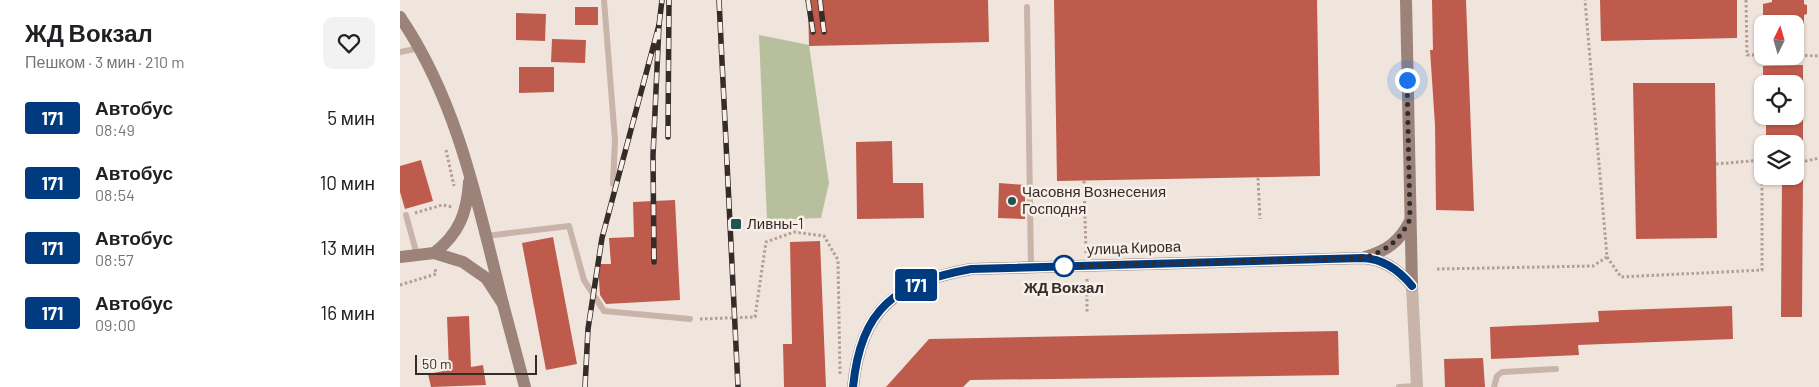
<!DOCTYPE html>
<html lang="ru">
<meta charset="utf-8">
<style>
body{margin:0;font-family:Barlow,sans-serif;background:#f2f2f2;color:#202124;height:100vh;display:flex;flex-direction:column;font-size:19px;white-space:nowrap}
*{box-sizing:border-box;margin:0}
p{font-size:16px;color:#757577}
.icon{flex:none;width:28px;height:28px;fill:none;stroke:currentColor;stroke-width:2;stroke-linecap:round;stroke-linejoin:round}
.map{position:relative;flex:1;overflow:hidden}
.side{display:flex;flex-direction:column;background:#fff;width:400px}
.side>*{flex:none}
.badge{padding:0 10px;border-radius:4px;font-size:18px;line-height:32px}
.needle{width:32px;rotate:5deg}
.buttons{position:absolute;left:1354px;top:15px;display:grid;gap:10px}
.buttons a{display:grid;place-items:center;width:50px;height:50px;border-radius:10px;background:#fff;box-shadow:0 1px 4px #0004;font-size:25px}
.scale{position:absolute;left:15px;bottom:12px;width:122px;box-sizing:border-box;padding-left:5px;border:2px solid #352b28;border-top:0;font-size:14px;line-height:18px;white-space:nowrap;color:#352b28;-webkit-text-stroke:4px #f8efe8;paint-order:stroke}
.you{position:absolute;width:25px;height:25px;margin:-12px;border:4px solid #fff;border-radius:50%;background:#1a73e8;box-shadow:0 0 0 8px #1a73e833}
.map>.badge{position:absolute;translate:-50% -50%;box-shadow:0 0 0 2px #fff}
.round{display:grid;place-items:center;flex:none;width:52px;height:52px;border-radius:10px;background:#f2f2f2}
.head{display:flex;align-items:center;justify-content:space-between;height:85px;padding:0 25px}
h1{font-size:24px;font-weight:800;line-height:38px}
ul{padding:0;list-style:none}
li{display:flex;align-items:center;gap:15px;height:65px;padding:0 25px}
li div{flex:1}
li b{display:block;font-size:19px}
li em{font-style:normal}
li .badge{min-width:55px;font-weight:700;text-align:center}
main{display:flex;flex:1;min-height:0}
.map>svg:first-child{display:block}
</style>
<main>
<section class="side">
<div class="head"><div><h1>ЖД Вокзал</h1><p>Пешком · 3 мин · 210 m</p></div><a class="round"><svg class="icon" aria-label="heart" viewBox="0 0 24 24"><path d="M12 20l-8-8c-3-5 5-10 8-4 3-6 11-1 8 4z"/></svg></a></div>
<ul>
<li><span class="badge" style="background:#003b80;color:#fff">171</span><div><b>Автобус</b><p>08:49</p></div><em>5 мин</em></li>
<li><span class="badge" style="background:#003b80;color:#fff">171</span><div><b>Автобус</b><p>08:54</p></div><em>10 мин</em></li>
<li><span class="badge" style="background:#003b80;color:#fff">171</span><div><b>Автобус</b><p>08:57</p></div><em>13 мин</em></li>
<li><span class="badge" style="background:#003b80;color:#fff">171</span><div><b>Автобус</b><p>09:00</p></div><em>16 мин</em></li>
</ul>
</section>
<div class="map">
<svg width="1419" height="387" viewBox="0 0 1419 387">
<rect width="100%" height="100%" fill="#f0e5dc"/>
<!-- green -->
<polygon fill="#b7bf9d" points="359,35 409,45 429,183 421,218 367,220"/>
<!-- building -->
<g fill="#bf5b4c">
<polygon points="408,0 588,0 589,42 409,46"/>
<polygon points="654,0 917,0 920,176 657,181"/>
<polygon points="1032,0 1066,0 1074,211 1036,210 1035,125 1030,50 1033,50"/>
<polygon points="1200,0 1337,0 1337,38 1201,41"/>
<polygon points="1372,0 1404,0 1404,4 1407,5 1407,14 1404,15 1404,24 1363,24 1363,4 1372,2"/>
<rect x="175" y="7" width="23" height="18"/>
<polygon points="116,13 146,14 145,41 116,40"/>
<polygon points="152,39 186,40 185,63 151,62"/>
<polygon points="1403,65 1403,84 1363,84 1363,66"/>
<polygon points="119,67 154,67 154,92 119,93"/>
<polygon points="1233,83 1315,83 1317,238 1236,239"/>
<rect x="1366" y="116" width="37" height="28"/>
<polygon points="492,141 493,183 523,183 524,218 457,219 456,142"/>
<polygon points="21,160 33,201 5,209 0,192 0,166"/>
<polygon points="1382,176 1403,176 1402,317 1381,317"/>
<polygon points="599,183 625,185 625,219 598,218"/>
<polygon points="275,200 280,300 206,304 200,295 198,264 211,264 209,238 234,237 233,202"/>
<polygon points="153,237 177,364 146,370 122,243"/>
<polygon points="420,241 426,387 384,387 383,344 392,344 390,242"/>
<polygon points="1332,306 1333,339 1178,345 1179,355 1091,359 1090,327 1199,322 1198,311"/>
<polygon points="69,316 71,367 83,365 86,385 31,387 28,374 49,370 47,317"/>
<polygon points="938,331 939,375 570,380 563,387 486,387 529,339"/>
<polygon points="1083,358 1085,387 1045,387 1044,359"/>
</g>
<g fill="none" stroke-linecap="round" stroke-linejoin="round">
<!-- path -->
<g stroke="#b49e93" stroke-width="3" stroke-dasharray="2.5 2.5" stroke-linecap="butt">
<polyline points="1346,0 1347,55 1362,55"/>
<polyline points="1395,55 1419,56"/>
<polyline points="46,150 54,186"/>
<polyline points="1395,161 1406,161 1419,158"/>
<polyline points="1316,164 1362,160"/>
<polyline points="858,178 860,219"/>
<polyline points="684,181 686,253"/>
<polyline points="15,213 42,205 53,207"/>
<polyline points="1207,257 1221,277 1362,270 1362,160"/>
<polyline points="1037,269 1193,266 1207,257 1185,0"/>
<polyline points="687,279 687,313"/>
<polyline points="0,285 36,274 35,268"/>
<polyline points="300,319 355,317 366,242 394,232 424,236 438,260 440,374"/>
</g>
<!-- lane -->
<g stroke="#c8b4a9" stroke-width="6">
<polyline points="204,0 215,140 213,184"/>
<polyline points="627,7 631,267"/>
<polyline points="0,52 20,48"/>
<polyline points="6,215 17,255"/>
<polyline points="86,236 169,226 184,280 204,311 290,319"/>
<polyline points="999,387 1017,386"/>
<polyline points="1094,387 1097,376 1102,372 1156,369"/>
</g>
<!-- street -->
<polyline stroke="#c8b4a9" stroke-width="12" points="1012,286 1017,387"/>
<!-- secondary -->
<g stroke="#9b837a" stroke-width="12">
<polyline points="1006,0 1012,286"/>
<path d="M0,17C58,102 78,205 103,304"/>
<path d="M34,253C59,234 67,213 69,182"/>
<polyline points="0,257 34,253 63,262 86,278 103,304 125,387"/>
<path d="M965,257C987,251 1000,241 1010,221"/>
<path d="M453,387C461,308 496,283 571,269L963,258C984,259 999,270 1012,286"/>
</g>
<!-- rail casing -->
<g stroke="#352b28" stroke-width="5.5">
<g id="rail">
<polyline points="319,0 338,387"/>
<polyline points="408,0 413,32"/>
<polyline points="420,0 424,32"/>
<polyline points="259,25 262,0"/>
<polyline points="268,137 269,0"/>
<polyline points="185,387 188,329 202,238 259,25 253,155 254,262"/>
</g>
</g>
<!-- rail -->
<use href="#rail" stroke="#f8efe8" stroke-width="4" stroke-dasharray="11" stroke-linecap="butt"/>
</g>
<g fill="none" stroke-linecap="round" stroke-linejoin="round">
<!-- line casing -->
<g stroke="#fff" stroke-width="11">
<path id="line" d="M453,387C461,308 495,283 571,269L963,258C984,259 999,270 1012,286"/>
</g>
<!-- line -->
<use href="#line" stroke="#003b80" stroke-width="8"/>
<!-- walk -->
<path stroke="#352b28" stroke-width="5" stroke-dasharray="0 9" d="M664,266L963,258C986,251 1000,241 1010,219L1007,80"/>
</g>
<!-- markers -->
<g fill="#205452" stroke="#f8efe8" stroke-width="2">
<circle cx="612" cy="201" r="5"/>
<rect x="330" y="218" width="12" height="12" rx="2.5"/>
</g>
<circle fill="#fff" stroke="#003b80" stroke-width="2.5" cx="664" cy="266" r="10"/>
<g text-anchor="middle" stroke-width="5" stroke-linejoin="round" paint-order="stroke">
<!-- poi labels -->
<g font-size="15" fill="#352b28" stroke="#f8efe8" text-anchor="start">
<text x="622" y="197">Часовня Вознесения<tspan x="622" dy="17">Господня</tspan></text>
<text x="347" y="229">Ливны-1</text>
</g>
<!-- street labels -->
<g font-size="15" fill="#352b28" stroke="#f8efe8">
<text transform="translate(734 248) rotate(-2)" y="5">улица Кирова</text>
</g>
<!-- stop labels -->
<g font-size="15" font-weight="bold" fill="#352b28" stroke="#f8efe8">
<text x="664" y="293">ЖД Вокзал</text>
</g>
</g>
</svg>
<div class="buttons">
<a><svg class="needle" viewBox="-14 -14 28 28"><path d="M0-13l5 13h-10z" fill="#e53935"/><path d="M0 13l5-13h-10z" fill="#757577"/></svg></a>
<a><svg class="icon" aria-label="locate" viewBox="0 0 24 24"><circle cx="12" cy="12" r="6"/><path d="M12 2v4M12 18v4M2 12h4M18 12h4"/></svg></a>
<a><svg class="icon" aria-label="layers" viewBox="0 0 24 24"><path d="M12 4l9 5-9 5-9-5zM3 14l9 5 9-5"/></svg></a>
</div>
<div class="scale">50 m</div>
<div class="you" style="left:1007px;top:80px"></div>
<b class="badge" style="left:516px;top:285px;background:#003b80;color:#fff">171</b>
</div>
</main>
